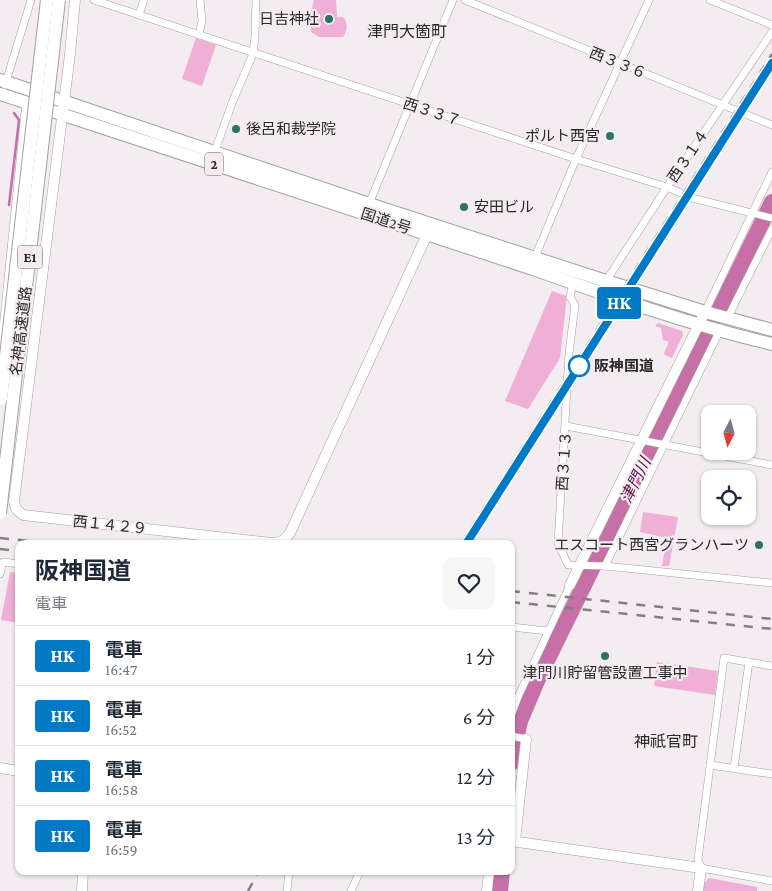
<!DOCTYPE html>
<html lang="ja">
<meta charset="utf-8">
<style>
body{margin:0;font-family:"Crimson Pro","Noto Sans JP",serif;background:#f6f6f7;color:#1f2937;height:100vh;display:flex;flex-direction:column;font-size:19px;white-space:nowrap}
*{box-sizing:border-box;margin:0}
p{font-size:16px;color:#747a83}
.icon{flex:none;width:28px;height:28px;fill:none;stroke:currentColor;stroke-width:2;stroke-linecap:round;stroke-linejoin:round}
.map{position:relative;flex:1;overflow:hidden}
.panel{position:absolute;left:15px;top:540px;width:500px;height:335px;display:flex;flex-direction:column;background:#fff;border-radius:10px;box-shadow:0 1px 4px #0004}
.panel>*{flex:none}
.badge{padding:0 10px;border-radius:4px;font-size:18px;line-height:32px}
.needle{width:32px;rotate:186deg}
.tools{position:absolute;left:701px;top:405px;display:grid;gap:10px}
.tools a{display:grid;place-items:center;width:55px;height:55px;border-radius:10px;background:#fff;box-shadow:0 1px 4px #0004;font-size:25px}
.map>.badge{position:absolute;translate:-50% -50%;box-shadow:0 0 0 2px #fff}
.round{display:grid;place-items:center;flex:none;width:52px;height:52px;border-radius:10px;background:#f6f6f7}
.summary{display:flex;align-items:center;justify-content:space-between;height:85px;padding:0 20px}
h1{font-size:24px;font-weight:700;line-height:38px}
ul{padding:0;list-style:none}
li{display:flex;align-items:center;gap:15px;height:60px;padding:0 20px;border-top:1px solid #e0e1e3}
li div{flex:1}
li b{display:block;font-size:19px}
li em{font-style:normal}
li .badge{min-width:55px;font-weight:700;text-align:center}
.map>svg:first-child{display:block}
</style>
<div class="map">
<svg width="772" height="891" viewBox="0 0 772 891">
<rect width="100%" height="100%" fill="#f3ecf0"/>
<!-- green -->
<g fill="#efafd6">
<path d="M314,0H336L337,17H343C348,23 348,30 343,37H319L311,32V12Z"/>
<polygon points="196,38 216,45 202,86 182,79"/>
<polygon points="552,291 567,296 560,358 528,409 505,401"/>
<polygon points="658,323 682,331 683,335 672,358 665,355 664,353 669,342 663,340 661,328 655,326"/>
<polygon points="643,512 678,517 669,566 662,566 667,538 640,532"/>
<polygon points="10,572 19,573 19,623 1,620"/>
<polygon points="657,662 718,671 715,695 654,686"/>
<polygon points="709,878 757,887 757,891 703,891 704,883"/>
</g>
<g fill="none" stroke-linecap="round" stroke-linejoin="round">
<!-- stream -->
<polyline stroke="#c670a7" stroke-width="2.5" points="9,205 19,120 14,113"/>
<!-- river -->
<g stroke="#c670a7" stroke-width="16">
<polyline points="511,763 520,721 537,681 772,202"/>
<polyline points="500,891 502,871"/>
</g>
<!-- street casing -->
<g stroke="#a59fa2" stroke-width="8">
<g id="street">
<polyline points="94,0 576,159 667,187 692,198 772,218"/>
<polyline points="465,0 772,125"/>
<polyline points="710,0 772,25"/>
<polyline points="139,15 144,0"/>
<polyline points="199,35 202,21 200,0"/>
<polyline points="5,85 31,0"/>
<polyline points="215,151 232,103 253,54 255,36 256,0"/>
<polyline points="369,204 453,0"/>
<polyline points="535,257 576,159 649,0"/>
<polyline points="606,281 667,187 772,32"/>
<polyline points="573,283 570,297 575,305 569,353 558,543 568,565 605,566 772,583"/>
<polyline points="705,312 772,172"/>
<polyline points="727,319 772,229"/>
<polyline points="1,348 26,102"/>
<polyline points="566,426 772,465"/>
<polyline points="605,566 721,328"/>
<polyline points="0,574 3,562 19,564"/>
<polyline points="511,627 548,631"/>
<polyline points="772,666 724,658 698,859 701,868 772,881"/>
<polyline points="511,716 518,697 570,585"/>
<polyline points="511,736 526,739"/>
<polyline points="710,765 772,774"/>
<polyline points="734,768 749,662"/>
<polyline points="287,891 289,871"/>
<polyline points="351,891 360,871"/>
</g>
</g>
<!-- secondary casing -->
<g stroke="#a59fa2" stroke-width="11">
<g id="secondary">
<path d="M75,0L70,54L14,501L16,509L23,515L272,543C281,543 285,540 290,533L430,228"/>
<polyline points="570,585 702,318"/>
<polyline points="0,768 19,771"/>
<polyline points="511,841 701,868 698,891"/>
<polyline points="515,841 526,739"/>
<polyline points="82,891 83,871"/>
<polyline points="487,891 489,871"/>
</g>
</g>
<!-- highway casing -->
<g stroke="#a59fa2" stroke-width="14">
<g id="highway">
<polyline points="0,80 369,204 606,281 705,312 772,330"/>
<path d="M0,94L533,269C612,297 691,325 772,344"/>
</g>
</g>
<!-- street -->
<use href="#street" stroke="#fff" stroke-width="7"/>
<!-- secondary -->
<use href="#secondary" stroke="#fff" stroke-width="10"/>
<!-- highway -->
<use href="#highway" stroke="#fff" stroke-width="12"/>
<!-- rail -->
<g stroke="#847f82" stroke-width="2.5" stroke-dasharray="9 9" stroke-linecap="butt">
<polyline points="0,538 58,544"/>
<polyline points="461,544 772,54"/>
<polyline points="0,549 19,551"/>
<polyline points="511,591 772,619"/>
<polyline points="511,602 772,629"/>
<polyline points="248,891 259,871"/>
</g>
<!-- highway-bridge casing -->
<g stroke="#a59fa2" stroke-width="14" stroke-linecap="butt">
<g id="highway-bridge">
<polyline points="1,399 47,0"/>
<polyline points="0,513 59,0"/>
</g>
</g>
<!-- highway-bridge -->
<use href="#highway-bridge" stroke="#fff" stroke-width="12"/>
</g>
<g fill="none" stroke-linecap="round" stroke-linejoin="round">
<!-- line casing -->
<g stroke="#fff" stroke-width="11">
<polyline id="line" points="466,544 772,63"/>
</g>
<!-- line -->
<use href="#line" stroke="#007ac4" stroke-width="8"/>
</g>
<!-- markers -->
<g fill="#2f7262" stroke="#f3ecf0" stroke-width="2">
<circle cx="329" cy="19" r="5"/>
<circle cx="236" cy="129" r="5"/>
<circle cx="610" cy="136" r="5"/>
<circle cx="464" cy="207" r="5"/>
<circle cx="759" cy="545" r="5"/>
<circle cx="605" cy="656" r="5"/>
</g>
<circle fill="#fff" stroke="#007ac4" stroke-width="2.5" cx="579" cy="366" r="10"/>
<g text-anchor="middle" stroke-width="4.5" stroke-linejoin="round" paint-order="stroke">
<!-- shield labels -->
<g fill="#f3ecf0" stroke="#676365" stroke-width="1">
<rect x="205" y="152.5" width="18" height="23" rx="4"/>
<rect x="17.5" y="245.5" width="25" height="23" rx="4"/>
</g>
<g font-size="14" font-weight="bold" fill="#2b2829">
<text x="214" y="169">2</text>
<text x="30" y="262">E1</text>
</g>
<!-- poi labels -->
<g font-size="15" fill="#2b2829" stroke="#f3ecf0" text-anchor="end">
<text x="319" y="24">日吉神社</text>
<text x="246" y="134" text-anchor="start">後呂和裁学院</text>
<text x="600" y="141">ポルト西宮</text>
<text x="474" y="212" text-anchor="start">安田ビル</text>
<text x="749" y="550">エスコート西宮グランハーツ</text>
<text x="605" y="678" text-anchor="middle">津門川貯留管設置工事中</text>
</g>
<!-- street labels -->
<g font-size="15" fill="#2b2829" stroke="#f3ecf0">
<text transform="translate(618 63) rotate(22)" y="5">西３３６</text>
<text transform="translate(432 112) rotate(18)" y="5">西３３７</text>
<text transform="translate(688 156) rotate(-56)" y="5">西３１４</text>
<text transform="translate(386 221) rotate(18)" y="5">国道2号</text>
<text transform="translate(21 331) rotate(-83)" y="5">名神高速道路</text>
<text transform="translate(564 461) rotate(-86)" y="5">西３１３</text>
<text transform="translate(110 525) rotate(6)" y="5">西１４２９</text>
</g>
<!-- stop labels -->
<g font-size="15" font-weight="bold" fill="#2b2829" stroke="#f3ecf0" text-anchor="start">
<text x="594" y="371">阪神国道</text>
</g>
<!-- neighbourhood labels -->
<g font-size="16" fill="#2b2829" stroke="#f3ecf0">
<text x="407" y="37">津門大箇町</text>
<text x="666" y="747">神祇官町</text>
</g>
<!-- water labels -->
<g font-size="16" font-style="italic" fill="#5d0e47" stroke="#f3ecf0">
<text transform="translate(635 480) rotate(-64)" y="6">津門川</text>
</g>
</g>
</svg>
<div class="tools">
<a><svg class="needle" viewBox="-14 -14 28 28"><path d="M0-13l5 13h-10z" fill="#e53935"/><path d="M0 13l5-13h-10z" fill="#747a83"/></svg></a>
<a><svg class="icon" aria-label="locate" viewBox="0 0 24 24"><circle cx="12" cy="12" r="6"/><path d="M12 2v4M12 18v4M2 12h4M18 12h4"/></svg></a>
</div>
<b class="badge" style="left:619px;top:303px;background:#007ac4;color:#fff">HK</b>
<section class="panel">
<div class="summary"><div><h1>阪神国道</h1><p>電車</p></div><a class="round"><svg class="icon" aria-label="heart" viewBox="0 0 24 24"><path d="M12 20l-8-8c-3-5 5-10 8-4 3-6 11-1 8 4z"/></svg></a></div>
<ul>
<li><span class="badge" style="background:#007ac4;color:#fff">HK</span><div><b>電車</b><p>16:47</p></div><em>1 分</em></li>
<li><span class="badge" style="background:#007ac4;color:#fff">HK</span><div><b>電車</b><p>16:52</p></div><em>6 分</em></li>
<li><span class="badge" style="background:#007ac4;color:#fff">HK</span><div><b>電車</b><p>16:58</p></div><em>12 分</em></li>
<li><span class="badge" style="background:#007ac4;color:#fff">HK</span><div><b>電車</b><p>16:59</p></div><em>13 分</em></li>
</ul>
</section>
</div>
